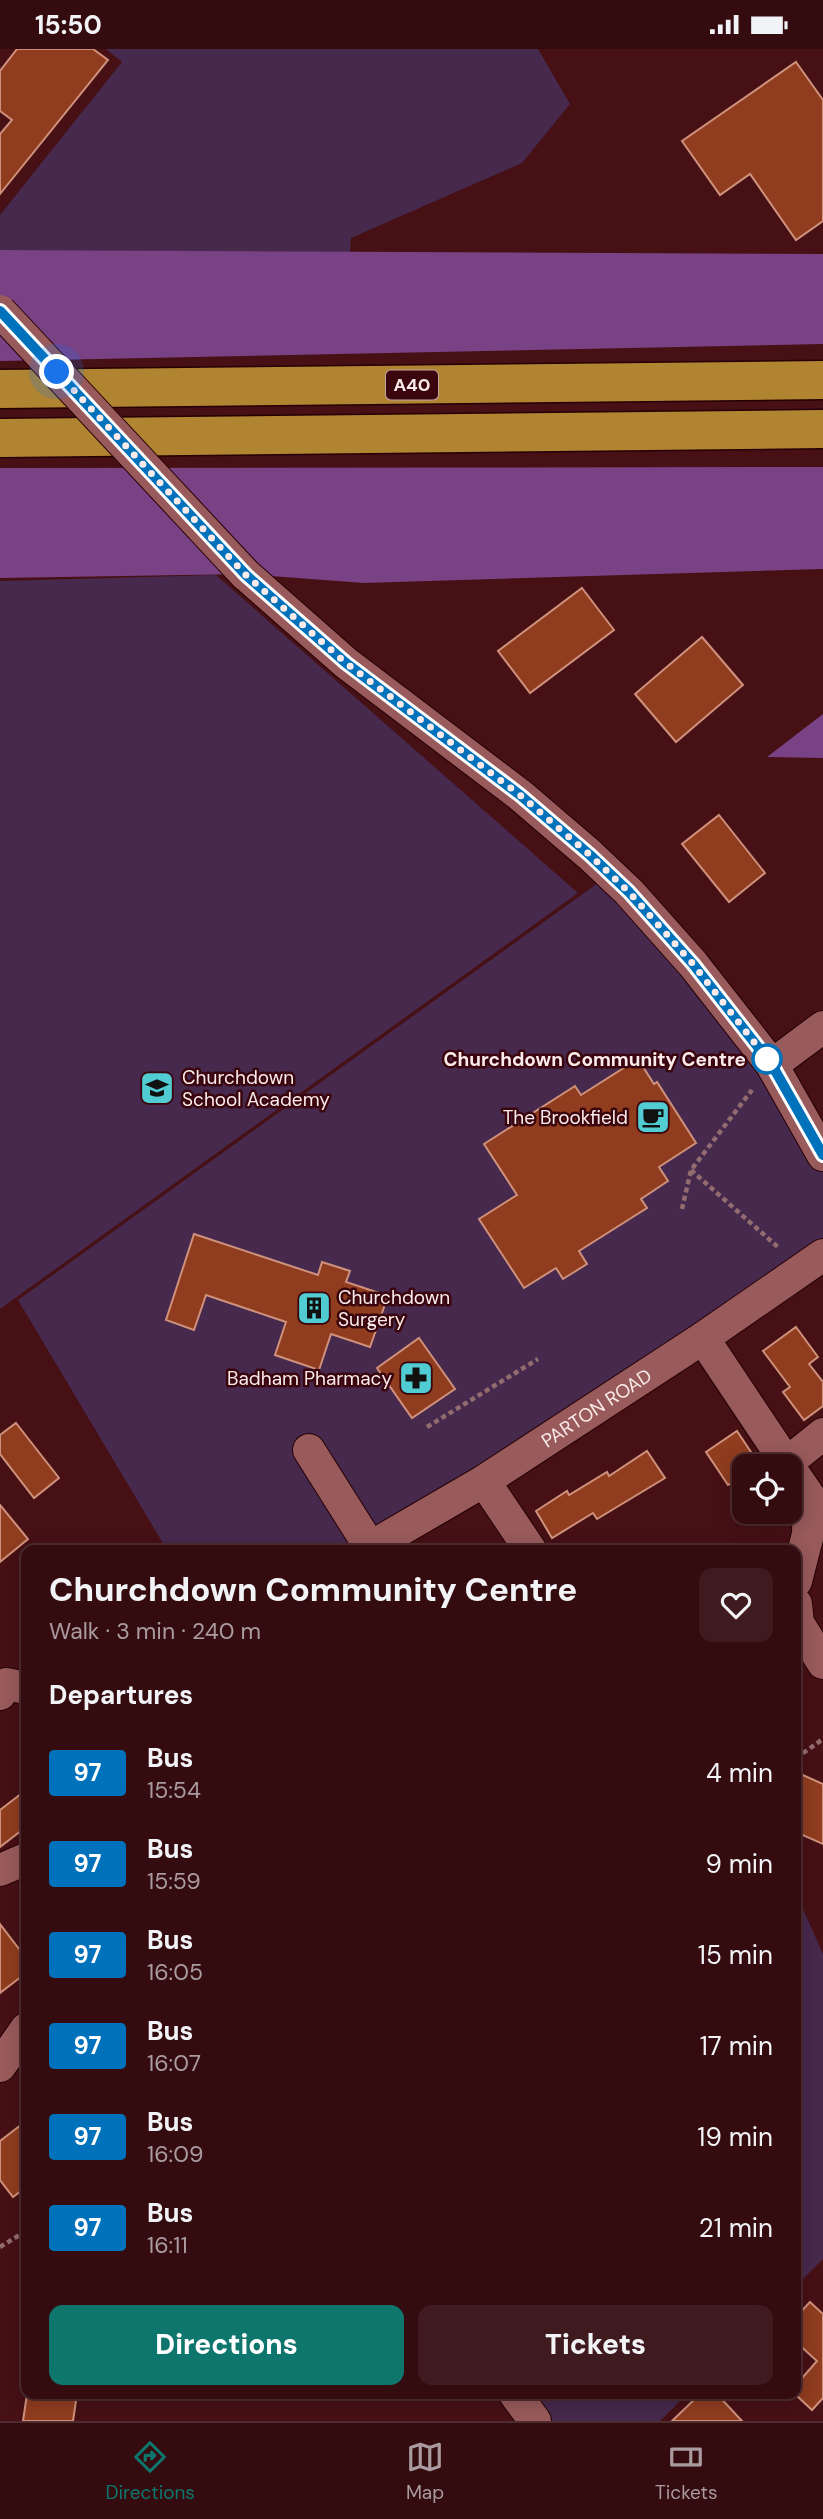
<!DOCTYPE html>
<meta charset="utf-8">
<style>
body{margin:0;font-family:"DM Sans",sans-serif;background:#3f1a1e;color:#f1f3f6;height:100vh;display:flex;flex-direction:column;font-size:26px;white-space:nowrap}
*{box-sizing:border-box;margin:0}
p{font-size:23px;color:#a99b9f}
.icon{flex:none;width:38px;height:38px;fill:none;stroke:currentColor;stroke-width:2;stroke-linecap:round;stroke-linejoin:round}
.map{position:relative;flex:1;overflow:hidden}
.side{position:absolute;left:21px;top:1496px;width:780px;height:854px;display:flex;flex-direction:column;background:#340c10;border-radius:14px;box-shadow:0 4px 18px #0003,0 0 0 2px #4e2c30}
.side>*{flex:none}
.badge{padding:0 14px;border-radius:5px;font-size:24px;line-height:46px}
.buttons{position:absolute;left:732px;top:1405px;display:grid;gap:14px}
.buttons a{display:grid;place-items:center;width:70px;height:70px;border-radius:14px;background:#340c10;box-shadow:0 4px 18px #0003,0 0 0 2px #4e2c30;font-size:35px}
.you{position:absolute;width:35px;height:35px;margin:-18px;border:5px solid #fff;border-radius:50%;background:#1a73e8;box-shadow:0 0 0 10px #1a73e833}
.map>.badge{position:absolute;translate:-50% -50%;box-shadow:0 0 0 4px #fff}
h2{padding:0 28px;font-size:26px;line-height:63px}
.round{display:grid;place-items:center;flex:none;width:74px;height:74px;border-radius:14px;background:#3f1a1e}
.headline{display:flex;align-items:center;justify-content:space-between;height:119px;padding:0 28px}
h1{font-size:33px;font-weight:800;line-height:52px}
.primary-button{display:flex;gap:14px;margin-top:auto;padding:14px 28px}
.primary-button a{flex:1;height:80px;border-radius:14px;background:#0f766e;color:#fff;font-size:28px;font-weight:800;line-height:80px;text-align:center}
.primary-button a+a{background:#3f1a1e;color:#f1f3f6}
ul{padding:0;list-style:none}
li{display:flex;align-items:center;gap:21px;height:91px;padding:0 28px}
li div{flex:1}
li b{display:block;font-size:26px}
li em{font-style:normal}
li .badge{min-width:77px;font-weight:700;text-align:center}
.status{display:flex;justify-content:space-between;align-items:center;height:49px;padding:0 35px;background:#340c10;direction:ltr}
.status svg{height:19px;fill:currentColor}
.menu{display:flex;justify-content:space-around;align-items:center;height:98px;border-top:2px solid #4e2c30;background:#340c10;font-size:19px;color:#a99b9f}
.menu a{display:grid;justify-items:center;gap:4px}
.menu .current{color:#0f766e}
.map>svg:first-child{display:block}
</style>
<div class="status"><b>15:50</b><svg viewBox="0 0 49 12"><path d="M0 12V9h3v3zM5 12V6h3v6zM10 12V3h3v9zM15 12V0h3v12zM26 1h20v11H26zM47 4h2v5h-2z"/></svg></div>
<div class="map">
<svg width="823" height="2372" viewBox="0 0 823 2372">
<rect width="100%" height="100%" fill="#461015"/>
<!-- green -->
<g fill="#46294d">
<polygon points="106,0 538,0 570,55 522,114 351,189 350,203 0,201 0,166 122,13"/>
<polygon points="216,526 578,844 0,1260 0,532"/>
<polygon points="609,826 823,1106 823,1206 364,1501 167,1501 18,1251"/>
<polygon points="796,1851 803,1860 823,1905 823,2210 796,2237"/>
<polygon points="515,2345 687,2345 660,2372 535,2372"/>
</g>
<!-- forest -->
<g fill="#784285">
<polygon points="0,201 823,205 823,295 0,312"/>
<polygon points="823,418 823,520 364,534 245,525 0,529 0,419"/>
<polygon points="823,665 823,709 767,708"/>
</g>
<!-- building -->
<g fill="#8f3c1f" stroke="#cf917c" stroke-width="2">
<polygon points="17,0 93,0 108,11 0,145 0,85 12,71 0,62 0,22"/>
<polygon points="796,13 823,51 823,172 796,191 750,125 720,146 682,92"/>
<polygon points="582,539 614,581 530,644 498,602"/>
<polygon points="702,588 743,636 676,693 635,645"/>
<polygon points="719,766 765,824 729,853 682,795"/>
<polygon points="638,1010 654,1035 657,1033 696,1094 659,1118 668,1132 641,1150 647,1159 579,1202 587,1215 563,1230 556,1219 524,1239 479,1170 517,1146 484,1095 575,1037 581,1046"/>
<polygon points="194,1185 318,1226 322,1213 350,1222 346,1233 388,1247 370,1298 331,1285 319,1321 275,1306 286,1273 206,1246 194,1281 166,1271"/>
<polygon points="796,1278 818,1308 809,1315 823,1333 823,1357 804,1371 783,1343 790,1338 763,1302"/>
<polygon points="419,1289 455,1340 412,1369 377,1319"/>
<polygon points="16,1374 59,1429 34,1449 0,1405 0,1386"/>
<polygon points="737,1382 759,1415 744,1418 744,1426 728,1436 706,1403"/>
<polygon points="647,1402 665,1429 597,1470 593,1464 552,1489 536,1462 567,1442 569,1446 607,1423 609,1427"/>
<polygon points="0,1456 28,1490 0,1513"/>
<polygon points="796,1723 823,1735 823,1795 796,1783"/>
<polygon points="26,1741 26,1778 0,1798 0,1761"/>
<polygon points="0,1875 26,1909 26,1924 0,1944"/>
<polygon points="26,2072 26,2138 13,2148 0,2131 0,2092"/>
<polygon points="810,2253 823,2265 823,2349 812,2361 795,2345 796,2336 817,2312 796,2293 796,2268"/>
<polygon points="27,2345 77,2345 73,2372 23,2372"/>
<polygon points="700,2345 717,2345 742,2372 672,2372"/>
</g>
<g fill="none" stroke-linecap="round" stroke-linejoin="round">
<!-- minor casing -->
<g stroke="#250104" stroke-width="34">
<g id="minor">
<polyline points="245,525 346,614 520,746 590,806 629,843 693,915 772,1016 823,1106"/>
<polyline points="772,1016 823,978"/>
<polyline points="703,1289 789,1418"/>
<polyline points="309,1401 370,1498"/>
<polyline points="787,1414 823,1385"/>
<polyline points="789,1418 809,1447 808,1485 796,1532"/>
<polyline points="484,1432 531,1502"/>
<path id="s1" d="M364,1502L484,1432L703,1289L823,1206"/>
<polyline points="796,1555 798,1574 823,1614"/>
<polyline points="0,1645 6,1635 26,1639"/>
<polyline points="0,1821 26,1810"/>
<polyline points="0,2017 26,1980"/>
<polyline points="515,2345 535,2372"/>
</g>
</g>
<!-- highway casing -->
<g stroke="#250104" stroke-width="41">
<g id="highway">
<polyline points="0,340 823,331"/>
<polyline points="0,389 823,380"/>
</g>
</g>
<!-- path -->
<g stroke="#926c6e" stroke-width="4.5" stroke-dasharray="5 3.5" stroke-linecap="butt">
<polyline points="691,1121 779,1199"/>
<polyline points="682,1160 691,1121 752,1041"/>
<polyline points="427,1378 538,1310"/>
<polyline points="796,1709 823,1690"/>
<polyline points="0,2198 26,2182"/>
</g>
<!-- minor -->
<use href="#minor" stroke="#985a5b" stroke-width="32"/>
<!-- highway -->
<use href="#highway" stroke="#b18432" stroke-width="38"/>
<!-- minor-bridge casing -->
<g stroke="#250104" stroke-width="34" stroke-linecap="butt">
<polyline id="minor-bridge" points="0,262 245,525"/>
</g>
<!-- minor-bridge -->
<use href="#minor-bridge" stroke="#985a5b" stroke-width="32"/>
</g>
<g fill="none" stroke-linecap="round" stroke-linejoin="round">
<!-- line casing -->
<g stroke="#fff" stroke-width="16">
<polyline id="line" points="0,262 246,526 346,614 520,746 590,806 629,843 693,915 772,1016 823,1106"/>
</g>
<!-- line -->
<use href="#line" stroke="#0072bc" stroke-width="10"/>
<!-- walk -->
<polyline stroke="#faebea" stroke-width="7" stroke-dasharray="0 12.6" points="57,323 246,526 346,614 520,746 590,806 629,843 693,915 772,1016 767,1010"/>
</g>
<!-- icons -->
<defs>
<g id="school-square" transform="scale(1.75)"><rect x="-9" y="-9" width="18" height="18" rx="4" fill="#51ccd2" stroke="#3a050c"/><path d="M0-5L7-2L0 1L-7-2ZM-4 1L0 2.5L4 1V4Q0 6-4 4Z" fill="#111"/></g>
<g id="cafe-square" transform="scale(1.75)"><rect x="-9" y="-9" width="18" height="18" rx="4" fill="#51ccd2" stroke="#3a050c"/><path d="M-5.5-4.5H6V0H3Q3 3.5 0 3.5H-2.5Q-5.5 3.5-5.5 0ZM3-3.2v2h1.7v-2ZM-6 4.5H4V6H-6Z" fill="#111"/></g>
<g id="building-square" transform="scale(1.75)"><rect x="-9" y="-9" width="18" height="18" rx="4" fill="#51ccd2" stroke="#3a050c"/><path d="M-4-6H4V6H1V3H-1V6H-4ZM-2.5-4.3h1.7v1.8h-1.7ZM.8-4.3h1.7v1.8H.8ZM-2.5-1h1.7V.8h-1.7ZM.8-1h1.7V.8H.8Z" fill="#111"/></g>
<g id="pharmacy-square" transform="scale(1.75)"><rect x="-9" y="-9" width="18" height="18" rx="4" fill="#51ccd2" stroke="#3a050c"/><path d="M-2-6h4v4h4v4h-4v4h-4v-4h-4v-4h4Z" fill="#111"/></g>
</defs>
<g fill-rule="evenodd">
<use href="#school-square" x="157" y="1039"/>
<use href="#cafe-square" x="653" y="1068"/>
<use href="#building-square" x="314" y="1259"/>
<use href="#pharmacy-square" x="416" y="1329"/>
</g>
<!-- markers -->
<circle fill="#fff" stroke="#0072bc" stroke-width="3.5" cx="767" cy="1010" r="14"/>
<g text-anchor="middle" stroke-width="5" stroke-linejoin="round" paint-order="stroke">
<!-- shield labels -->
<rect fill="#3a050c" stroke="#c0a6a7" stroke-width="2" x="386" y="321.5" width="52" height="29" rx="5"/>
<g font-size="18" font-weight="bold" fill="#faebea">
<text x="412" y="342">A40</text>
</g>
<!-- stop labels -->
<g font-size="19" font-weight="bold" fill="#faebea" stroke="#3a050c" text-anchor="end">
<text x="746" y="1017">Churchdown Community Centre</text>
</g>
<!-- poi labels -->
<g font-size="19" fill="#faebea" stroke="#3a050c" text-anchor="start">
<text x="182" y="1035">Churchdown<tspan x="182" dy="22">School Academy</tspan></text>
<text x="628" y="1075" text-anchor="end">The Brookfield</text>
<text x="338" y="1255">Churchdown<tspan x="338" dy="22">Surgery</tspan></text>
<text x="392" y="1336" text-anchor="end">Badham Pharmacy</text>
</g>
<!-- street labels -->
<g font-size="19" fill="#faebea" stroke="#3a050c">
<text dy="7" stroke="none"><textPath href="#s1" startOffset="273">PARTON ROAD</textPath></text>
</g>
</g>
</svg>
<div class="buttons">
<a><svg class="icon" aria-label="locate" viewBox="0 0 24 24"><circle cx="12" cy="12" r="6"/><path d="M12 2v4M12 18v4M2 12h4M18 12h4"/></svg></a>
</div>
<div class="you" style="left:57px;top:323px"></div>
<section class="side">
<div class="headline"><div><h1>Churchdown Community Centre</h1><p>Walk · 3 min · 240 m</p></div><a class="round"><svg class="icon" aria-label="heart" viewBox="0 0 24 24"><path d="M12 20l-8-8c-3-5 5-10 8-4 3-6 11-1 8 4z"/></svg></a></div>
<h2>Departures</h2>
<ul>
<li><span class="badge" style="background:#0072bc;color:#fff">97</span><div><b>Bus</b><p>15:54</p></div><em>4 min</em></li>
<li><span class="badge" style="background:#0072bc;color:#fff">97</span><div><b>Bus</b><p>15:59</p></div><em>9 min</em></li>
<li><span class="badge" style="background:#0072bc;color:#fff">97</span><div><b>Bus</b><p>16:05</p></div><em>15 min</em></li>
<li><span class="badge" style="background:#0072bc;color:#fff">97</span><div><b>Bus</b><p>16:07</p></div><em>17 min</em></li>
<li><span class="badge" style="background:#0072bc;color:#fff">97</span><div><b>Bus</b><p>16:09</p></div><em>19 min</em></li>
<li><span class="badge" style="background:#0072bc;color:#fff">97</span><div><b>Bus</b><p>16:11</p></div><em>21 min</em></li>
</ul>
<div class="primary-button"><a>Directions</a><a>Tickets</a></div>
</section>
</div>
<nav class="menu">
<a class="current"><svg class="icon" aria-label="directions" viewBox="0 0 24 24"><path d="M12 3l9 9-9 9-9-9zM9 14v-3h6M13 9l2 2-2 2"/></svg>Directions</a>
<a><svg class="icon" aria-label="map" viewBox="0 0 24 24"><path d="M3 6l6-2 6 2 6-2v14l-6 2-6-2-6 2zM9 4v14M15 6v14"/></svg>Map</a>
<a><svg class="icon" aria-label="tickets" viewBox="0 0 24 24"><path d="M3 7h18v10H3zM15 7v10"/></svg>Tickets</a>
</nav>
